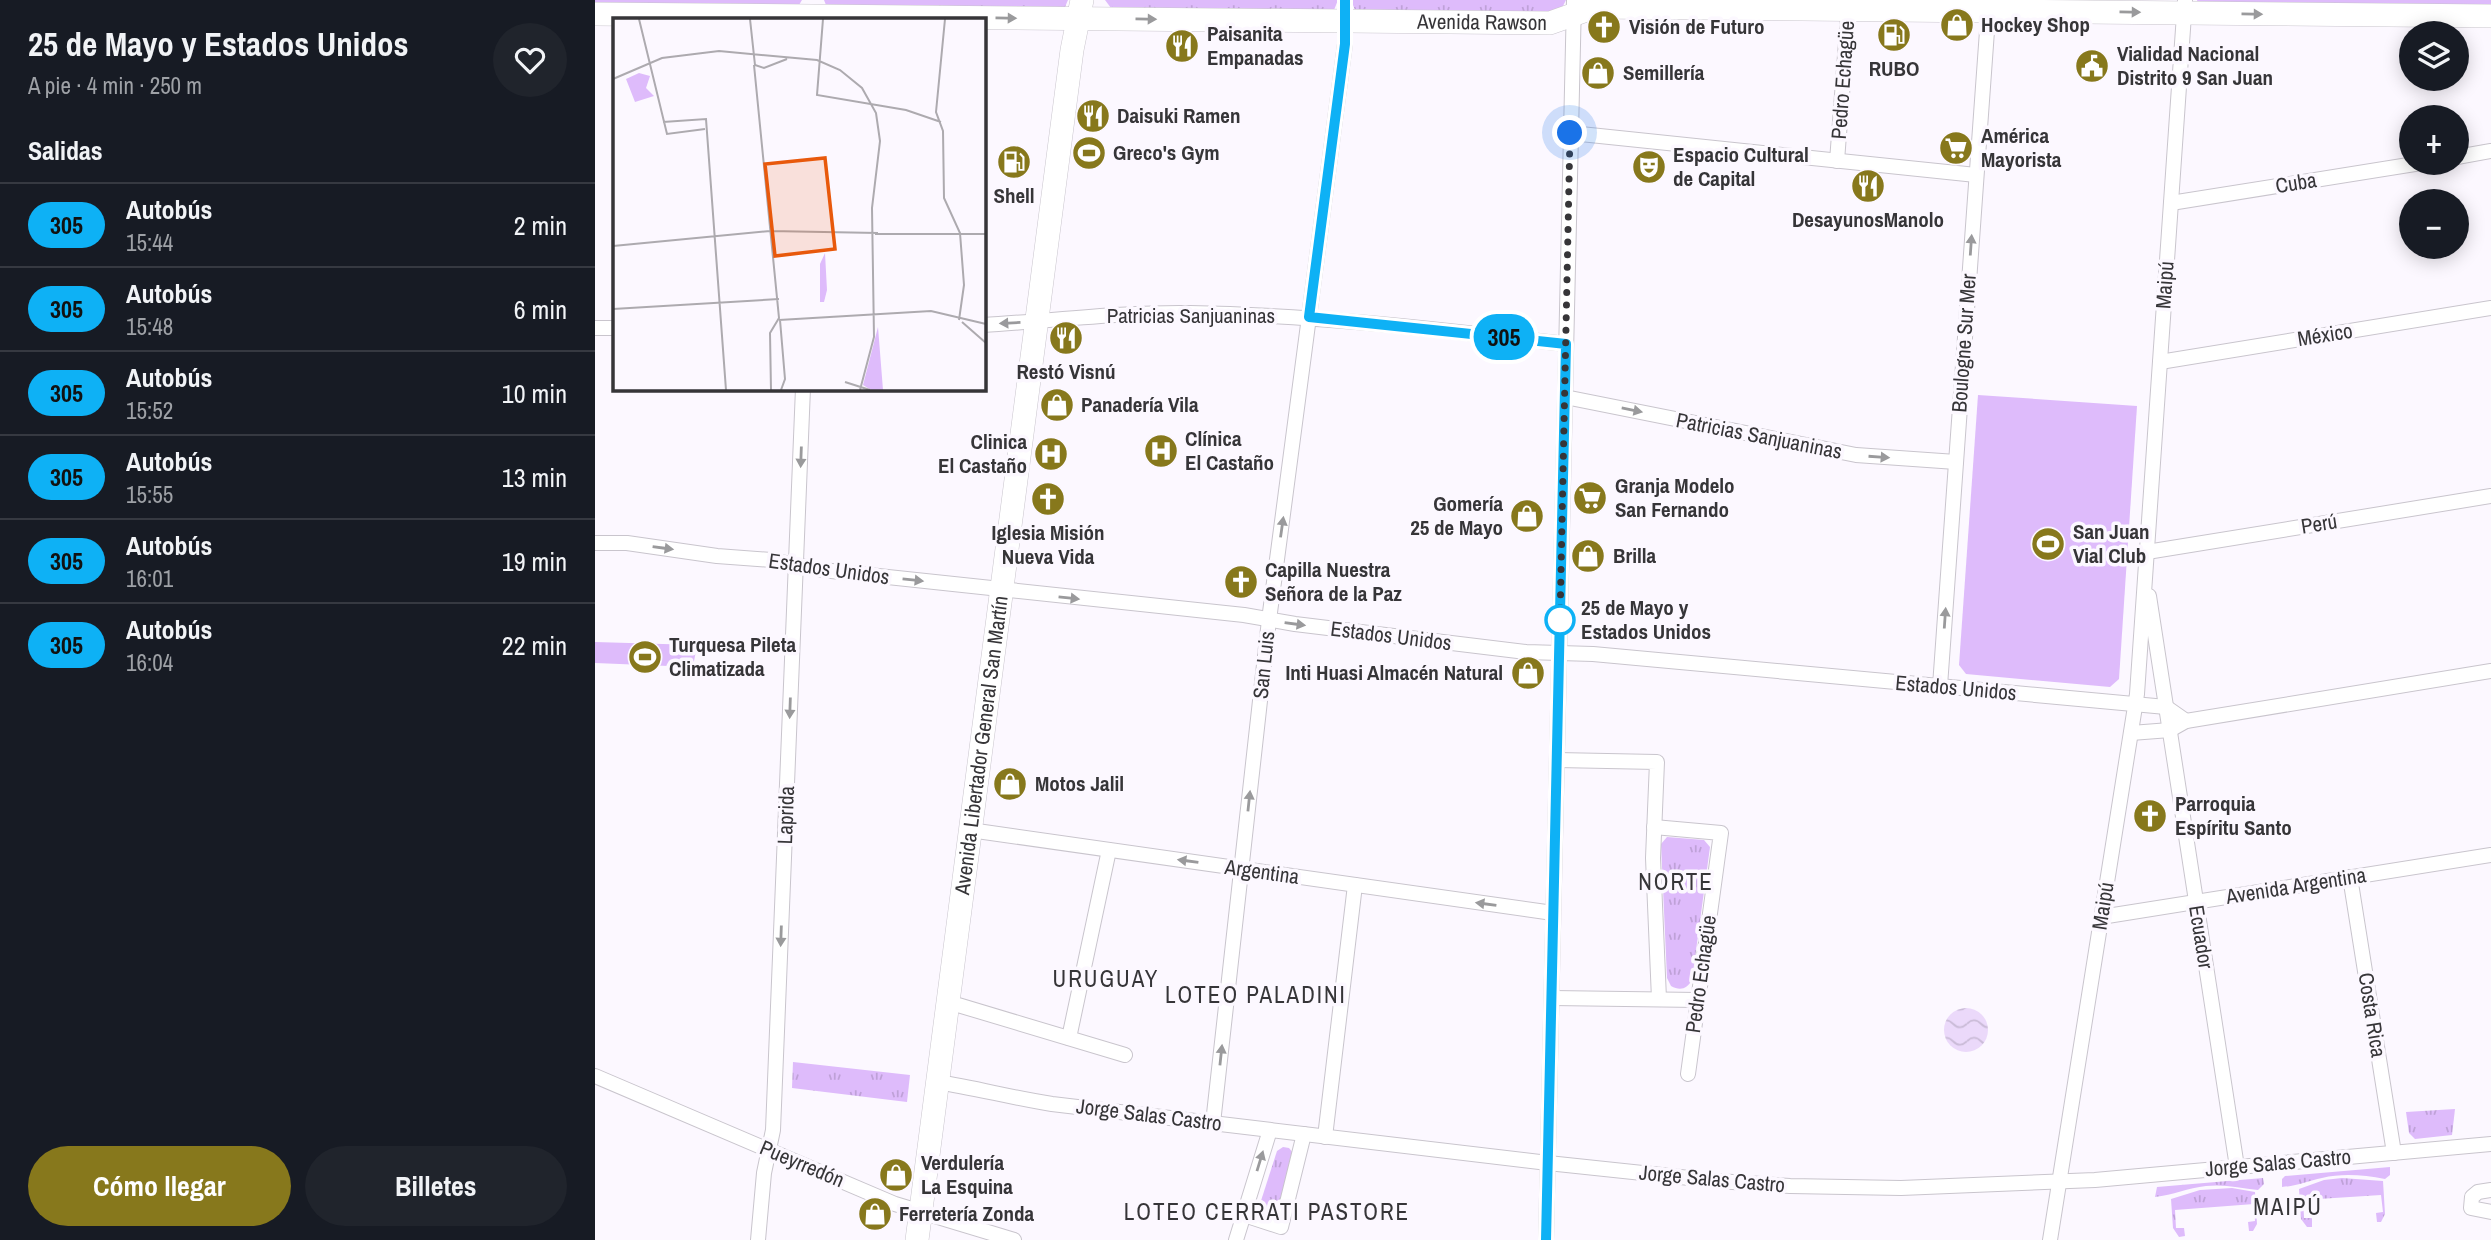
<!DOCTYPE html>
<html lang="es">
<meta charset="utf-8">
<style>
body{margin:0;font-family:"Archivo Narrow",sans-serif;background:#20242c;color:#f1f3f6;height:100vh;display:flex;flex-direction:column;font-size:26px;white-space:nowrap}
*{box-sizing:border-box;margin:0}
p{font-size:23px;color:#9ea1a6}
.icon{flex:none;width:38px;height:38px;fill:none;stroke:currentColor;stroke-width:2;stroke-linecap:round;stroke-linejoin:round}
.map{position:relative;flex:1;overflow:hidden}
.sheet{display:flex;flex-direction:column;background:#171b24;width:595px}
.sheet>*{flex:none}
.badge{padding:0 14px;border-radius:23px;font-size:24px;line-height:46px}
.tools{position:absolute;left:1804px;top:21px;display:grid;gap:14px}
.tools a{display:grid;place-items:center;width:70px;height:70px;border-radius:50%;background:#171b24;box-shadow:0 4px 18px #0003;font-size:35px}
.you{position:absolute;width:35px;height:35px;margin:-18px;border:5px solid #fff;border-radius:50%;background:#1a73e8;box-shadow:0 0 0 10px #1a73e833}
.map>.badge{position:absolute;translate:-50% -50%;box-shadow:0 0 0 4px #fff}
h2{padding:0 28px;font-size:26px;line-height:63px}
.round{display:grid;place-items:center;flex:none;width:74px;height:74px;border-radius:37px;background:#20242c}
.head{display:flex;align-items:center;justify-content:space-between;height:119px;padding:0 28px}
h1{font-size:33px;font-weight:800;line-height:52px}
.primary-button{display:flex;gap:14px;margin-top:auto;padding:14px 28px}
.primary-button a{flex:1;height:80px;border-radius:42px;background:#87781c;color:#fff;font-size:28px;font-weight:800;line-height:80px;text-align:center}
.primary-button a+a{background:#20242c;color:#f1f3f6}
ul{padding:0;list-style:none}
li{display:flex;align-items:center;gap:21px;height:84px;padding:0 28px;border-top:2px solid #363941}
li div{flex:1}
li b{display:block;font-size:26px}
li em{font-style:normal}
li .badge{min-width:77px;font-weight:700;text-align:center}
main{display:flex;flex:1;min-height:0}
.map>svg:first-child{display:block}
</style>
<main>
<section class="sheet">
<div class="head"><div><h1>25 de Mayo y Estados Unidos</h1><p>A pie · 4 min · 250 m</p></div><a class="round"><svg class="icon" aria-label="heart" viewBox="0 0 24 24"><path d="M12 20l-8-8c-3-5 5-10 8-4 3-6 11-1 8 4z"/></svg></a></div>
<h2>Salidas</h2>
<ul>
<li><span class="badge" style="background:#0eb1f5;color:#111">305</span><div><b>Autobús</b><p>15:44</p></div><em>2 min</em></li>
<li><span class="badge" style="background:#0eb1f5;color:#111">305</span><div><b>Autobús</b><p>15:48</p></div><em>6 min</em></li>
<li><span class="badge" style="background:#0eb1f5;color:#111">305</span><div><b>Autobús</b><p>15:52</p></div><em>10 min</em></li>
<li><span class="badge" style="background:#0eb1f5;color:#111">305</span><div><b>Autobús</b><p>15:55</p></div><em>13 min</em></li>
<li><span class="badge" style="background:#0eb1f5;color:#111">305</span><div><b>Autobús</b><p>16:01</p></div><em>19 min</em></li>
<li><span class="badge" style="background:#0eb1f5;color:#111">305</span><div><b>Autobús</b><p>16:04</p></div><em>22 min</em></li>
</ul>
<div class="primary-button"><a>Cómo llegar</a><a>Billetes</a></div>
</section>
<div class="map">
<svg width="1896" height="1240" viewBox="0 0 1896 1240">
<defs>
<pattern id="grass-tufts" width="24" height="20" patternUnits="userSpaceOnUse" patternTransform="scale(1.75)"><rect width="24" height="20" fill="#debbfb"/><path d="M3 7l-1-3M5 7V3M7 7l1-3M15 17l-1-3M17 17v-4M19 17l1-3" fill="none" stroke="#bfa1d8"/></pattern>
<pattern id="water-waves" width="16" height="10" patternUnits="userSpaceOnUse" patternTransform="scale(1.75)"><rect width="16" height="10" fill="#ebd9fa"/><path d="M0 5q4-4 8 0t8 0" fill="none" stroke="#cabbd7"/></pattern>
</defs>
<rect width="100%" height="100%" fill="#fcf8ff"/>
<!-- grass -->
<g fill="url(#grass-tufts)">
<polygon points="0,0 207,0 204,5 0,3"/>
<polygon points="229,0 473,0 470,7 231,5"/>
<polygon points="510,0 743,0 739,10 516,8"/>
<polygon points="756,0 971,0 965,12 760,10"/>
<polygon points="1602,0 1896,0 1896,9 1603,4"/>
<path d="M1072,837L1109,840L1115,847L1097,980C1092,989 1085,991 1076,986L1072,978L1066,844Z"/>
<polygon points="198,1062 315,1075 312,1102 197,1088"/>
<polygon points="1860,1109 1857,1135 1820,1139 1814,1133 1811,1112"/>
<polygon points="688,1147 694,1148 698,1153 683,1213 677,1216 667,1213 664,1207 682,1151"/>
<path d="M1795,1167V1175L1790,1179C1768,1175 1748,1173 1727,1178C1713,1181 1702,1186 1687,1187V1179L1690,1176Z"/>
<path d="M1668,1178L1669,1184L1663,1190C1646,1188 1629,1184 1611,1186C1593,1188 1578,1195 1560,1197L1562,1187Z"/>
<polygon points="1747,1178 1788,1181 1790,1214 1786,1222 1782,1222 1781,1213 1788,1212 1786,1195 1708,1200 1709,1218 1717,1218 1717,1227 1712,1227 1706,1219 1704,1189 1729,1180"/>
<polygon points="1637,1188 1660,1192 1662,1224 1658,1231 1654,1231 1653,1222 1660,1221 1659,1204 1580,1210 1581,1228 1589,1228 1590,1236 1584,1237 1578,1228 1576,1199 1605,1190"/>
</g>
<!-- pitch -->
<g fill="#debbfb">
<polygon points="1383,395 1542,406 1524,679 1515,687 1371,674 1364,665"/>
<polygon points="0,642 102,645 98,667 0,663"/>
</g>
<!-- water -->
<circle fill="url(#water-waves)" cx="1371" cy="1030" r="22"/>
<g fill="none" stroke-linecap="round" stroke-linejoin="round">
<!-- street casing -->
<g stroke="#c9c5cd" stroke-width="16">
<g id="street">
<polyline points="976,133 1381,175"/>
<polyline points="1862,157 1896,151"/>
<polyline points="1242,161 1254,2"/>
<polyline points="1576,203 1826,163"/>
<path d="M388,325C457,321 526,312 595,313C721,315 846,330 971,344"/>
<polyline points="0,328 19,328"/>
<polyline points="1565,362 1896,308"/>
<polyline points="970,397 1261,455 1361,462"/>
<polyline points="0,543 32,543 122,556 176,560 227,570 649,615 700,624 931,652 998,654 1571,707 1591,721"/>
<polyline points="1552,552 1896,496"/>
<polyline points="1554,596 1642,1167"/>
<polyline points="1345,686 1394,3"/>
<polyline points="1536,733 1575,730 1591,721 1896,671"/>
<polyline points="962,760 1062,762 1058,858 1064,999"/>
<polyline points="1059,827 1126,833 1093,1074"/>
<polyline points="375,830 958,913"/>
<polyline points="1755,877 1799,1153"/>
<polyline points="1506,917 1896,855"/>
<polyline points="957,998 1103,1000"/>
<polyline points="353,1002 530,1055"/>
<polyline points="474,1038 514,850"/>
<polyline points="0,1076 300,1204 419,1240"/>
<path d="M342,1082C381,1088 418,1098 457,1104L953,1163L1123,1181L1195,1186L1306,1188L1500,1180L1896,1144"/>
<polyline points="618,1123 674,620 750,44 750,0"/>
<polyline points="730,1137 760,885"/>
<polyline points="1896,1190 1883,1192 1877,1197 1876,1208 1896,1212"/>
<polyline points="649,1215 686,1227 709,1134"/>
<polyline points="163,1240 169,1173 178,1130 208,388"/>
<polyline points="641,1240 675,1130"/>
<polyline points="951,1240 979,0"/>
<polyline points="1455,1240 1542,694 1590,0"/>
</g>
</g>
<!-- primary casing -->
<g stroke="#c9c5cd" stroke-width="24">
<g id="primary">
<path id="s1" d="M0,14L955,23L1000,7L1896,16"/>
<path id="s2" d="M322,1240L477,50L487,0"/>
</g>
</g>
<!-- street -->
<use href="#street" stroke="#fff" stroke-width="14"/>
<!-- primary -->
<use href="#primary" stroke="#fff" stroke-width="23"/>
</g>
<!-- one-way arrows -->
<defs><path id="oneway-solid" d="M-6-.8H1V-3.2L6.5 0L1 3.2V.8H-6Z" transform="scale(1.75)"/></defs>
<g fill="#9a9a9c">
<use href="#oneway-solid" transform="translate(1535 12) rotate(1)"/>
<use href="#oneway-solid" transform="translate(1657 14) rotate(1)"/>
<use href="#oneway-solid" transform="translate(411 18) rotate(1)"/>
<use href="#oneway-solid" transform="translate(551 19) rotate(1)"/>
<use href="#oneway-solid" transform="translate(1376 245) rotate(-86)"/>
<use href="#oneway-solid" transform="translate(415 323) rotate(177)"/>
<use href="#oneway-solid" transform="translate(1037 410) rotate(11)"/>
<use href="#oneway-solid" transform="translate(206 457) rotate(92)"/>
<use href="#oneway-solid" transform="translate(1284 457) rotate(4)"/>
<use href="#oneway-solid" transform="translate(687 527) rotate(-82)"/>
<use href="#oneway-solid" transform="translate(68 548) rotate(8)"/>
<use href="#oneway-solid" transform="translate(318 580) rotate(6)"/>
<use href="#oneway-solid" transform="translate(474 598) rotate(6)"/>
<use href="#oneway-solid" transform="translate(1350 618) rotate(-86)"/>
<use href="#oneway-solid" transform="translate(700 624) rotate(8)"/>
<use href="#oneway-solid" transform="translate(195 708) rotate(92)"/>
<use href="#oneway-solid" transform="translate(654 801) rotate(-84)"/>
<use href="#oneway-solid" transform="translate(593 861) rotate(-172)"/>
<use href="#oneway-solid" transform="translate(891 904) rotate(-172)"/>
<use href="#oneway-solid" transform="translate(186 936) rotate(92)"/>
<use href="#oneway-solid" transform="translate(626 1055) rotate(-84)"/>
<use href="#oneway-solid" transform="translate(665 1161) rotate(-73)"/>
</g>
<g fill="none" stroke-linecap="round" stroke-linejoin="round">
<!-- line casing -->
<g stroke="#fff" stroke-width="16">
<polyline id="line" points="750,0 750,44 714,317 971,344 951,1240"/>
</g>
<!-- line -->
<use href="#line" stroke="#0eb1f5" stroke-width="10"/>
<!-- walk -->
<polyline stroke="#363538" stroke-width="7" stroke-dasharray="0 12.6" points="965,620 975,133"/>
</g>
<!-- icons -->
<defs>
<g id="shop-disc" transform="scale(1.75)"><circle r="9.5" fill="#87781c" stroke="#fcf8ff"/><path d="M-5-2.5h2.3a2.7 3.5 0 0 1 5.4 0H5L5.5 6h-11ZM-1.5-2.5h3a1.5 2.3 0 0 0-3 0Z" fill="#fff"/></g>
<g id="church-disc" transform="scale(1.75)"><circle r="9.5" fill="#87781c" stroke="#fcf8ff"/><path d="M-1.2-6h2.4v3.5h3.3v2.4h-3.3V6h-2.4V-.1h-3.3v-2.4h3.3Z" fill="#fff"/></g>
<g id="fuel-disc" transform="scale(1.75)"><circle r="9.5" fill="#87781c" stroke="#fcf8ff"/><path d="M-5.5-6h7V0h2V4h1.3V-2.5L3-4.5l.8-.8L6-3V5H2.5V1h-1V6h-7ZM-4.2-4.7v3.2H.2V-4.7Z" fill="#fff"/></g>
<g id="restaurant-disc" transform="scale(1.75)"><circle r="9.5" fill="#87781c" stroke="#fcf8ff"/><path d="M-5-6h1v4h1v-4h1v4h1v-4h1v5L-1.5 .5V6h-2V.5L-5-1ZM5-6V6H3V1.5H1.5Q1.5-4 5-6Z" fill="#fff"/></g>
<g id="civic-disc" transform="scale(1.75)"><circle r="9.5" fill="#87781c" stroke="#fcf8ff"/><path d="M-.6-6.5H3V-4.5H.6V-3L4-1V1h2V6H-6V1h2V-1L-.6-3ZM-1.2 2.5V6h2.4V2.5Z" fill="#fff"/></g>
<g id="supermarket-disc" transform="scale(1.75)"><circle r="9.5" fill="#87781c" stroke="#fcf8ff"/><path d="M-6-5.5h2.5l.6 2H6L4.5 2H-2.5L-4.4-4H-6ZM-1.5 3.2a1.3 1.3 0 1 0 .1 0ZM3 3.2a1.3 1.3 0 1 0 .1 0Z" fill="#fff"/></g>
<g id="stadium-disc" transform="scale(1.75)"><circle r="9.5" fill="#87781c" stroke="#fcf8ff"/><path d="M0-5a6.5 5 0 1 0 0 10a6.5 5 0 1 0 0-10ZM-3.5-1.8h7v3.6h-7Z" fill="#fff"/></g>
<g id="theatre-disc" transform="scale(1.75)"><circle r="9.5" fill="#87781c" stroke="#fcf8ff"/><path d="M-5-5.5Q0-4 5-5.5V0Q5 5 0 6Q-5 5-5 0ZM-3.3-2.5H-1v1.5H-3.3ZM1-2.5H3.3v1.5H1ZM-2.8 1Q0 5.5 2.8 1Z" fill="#fff"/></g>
<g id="hospital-disc" transform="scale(1.75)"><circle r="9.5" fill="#87781c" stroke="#fcf8ff"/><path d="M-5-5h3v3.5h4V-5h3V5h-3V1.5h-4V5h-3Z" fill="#fff"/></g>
</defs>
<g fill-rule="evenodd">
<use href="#shop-disc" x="1362" y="25"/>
<use href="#church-disc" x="1009" y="27"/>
<use href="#fuel-disc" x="1299" y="35"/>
<use href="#restaurant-disc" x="587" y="46"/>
<use href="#civic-disc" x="1497" y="66"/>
<use href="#shop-disc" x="1003" y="73"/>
<use href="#restaurant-disc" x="498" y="116"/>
<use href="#supermarket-disc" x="1361" y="148"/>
<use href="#stadium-disc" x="494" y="153"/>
<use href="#fuel-disc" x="419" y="162"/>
<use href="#theatre-disc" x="1054" y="167"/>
<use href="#restaurant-disc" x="1273" y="186"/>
<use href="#restaurant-disc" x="471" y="338"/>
<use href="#shop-disc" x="462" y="405"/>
<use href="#hospital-disc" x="566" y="451"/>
<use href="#hospital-disc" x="456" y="454"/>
<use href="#supermarket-disc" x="995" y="498"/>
<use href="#church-disc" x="453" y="499"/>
<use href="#shop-disc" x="932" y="516"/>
<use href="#stadium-disc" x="1453" y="544"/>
<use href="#shop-disc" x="993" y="556"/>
<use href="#church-disc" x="646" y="582"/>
<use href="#stadium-disc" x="50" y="657"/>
<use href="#shop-disc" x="933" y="673"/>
<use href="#shop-disc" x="415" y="784"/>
<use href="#church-disc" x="1555" y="816"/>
<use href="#shop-disc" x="301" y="1175"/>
<use href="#shop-disc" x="280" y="1214"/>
</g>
<!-- markers -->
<circle fill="#fff" stroke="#0eb1f5" stroke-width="3.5" cx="965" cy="620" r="14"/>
<g text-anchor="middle" stroke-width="7" stroke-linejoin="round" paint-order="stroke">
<!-- street labels -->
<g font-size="21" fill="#363538" stroke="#fcf8ff">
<text dy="7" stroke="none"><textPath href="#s1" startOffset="887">Avenida Rawson</textPath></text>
<text transform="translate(1248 80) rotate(-86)" y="7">Pedro Echagüe</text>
<text transform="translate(1701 183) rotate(-9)" y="7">Cuba</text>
<text transform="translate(1570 285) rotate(-86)" y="7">Maipú</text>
<text x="596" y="323">Patricias Sanjuaninas</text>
<text transform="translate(1730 335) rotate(-9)" y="7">México</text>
<text transform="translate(1369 343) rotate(-86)" y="7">Boulogne Sur Mer</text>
<text transform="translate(1164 436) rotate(11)" y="7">Patricias Sanjuaninas</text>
<text transform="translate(1724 524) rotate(-9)" y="7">Perú</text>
<text transform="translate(234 569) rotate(8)" y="7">Estados Unidos</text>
<text transform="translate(796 636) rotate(7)" y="7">Estados Unidos</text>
<text transform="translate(669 665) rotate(-84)" y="7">San Luis</text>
<text transform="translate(1361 688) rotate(5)" y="7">Estados Unidos</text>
<text dy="7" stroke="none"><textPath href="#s2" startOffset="499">Avenida Libertador General San Martín</textPath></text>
<text transform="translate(191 815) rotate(-88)" y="7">Laprida</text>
<text transform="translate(667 872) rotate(8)" y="7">Argentina</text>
<text transform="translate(1701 886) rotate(-9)" y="7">Avenida Argentina</text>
<text transform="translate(1508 906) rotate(-81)" y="7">Maipú</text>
<text transform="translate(1606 937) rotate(81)" y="7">Ecuador</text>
<text transform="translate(1106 974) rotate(-82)" y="7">Pedro Echagüe</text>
<text transform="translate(1777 1015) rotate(81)" y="7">Costa Rica</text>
<text transform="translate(554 1115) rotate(7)" y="7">Jorge Salas Castro</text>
<text transform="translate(1683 1163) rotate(-5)" y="7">Jorge Salas Castro</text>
<text transform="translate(207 1164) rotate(23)" y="7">Pueyrredón</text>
<text transform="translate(1117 1179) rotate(5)" y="7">Jorge Salas Castro</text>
</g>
<!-- poi labels -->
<g font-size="21" font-weight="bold" fill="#363538" stroke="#fcf8ff" text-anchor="start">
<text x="1386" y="32">Hockey Shop</text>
<text x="1034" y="34">Visión de Futuro</text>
<text x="612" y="41">Paisanita<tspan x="612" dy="24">Empanadas</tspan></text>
<text x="1522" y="61">Vialidad Nacional<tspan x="1522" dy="24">Distrito 9 San Juan</tspan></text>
<text x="1299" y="76" text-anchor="middle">RUBO</text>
<text x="1028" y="80">Semillería</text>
<text x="522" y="123">Daisuki Ramen</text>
<text x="1386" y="143">América<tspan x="1386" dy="24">Mayorista</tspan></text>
<text x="518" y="160">Greco's Gym</text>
<text x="1078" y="162">Espacio Cultural<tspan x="1078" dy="24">de Capital</tspan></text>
<text x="419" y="203" text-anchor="middle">Shell</text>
<text x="1273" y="227" text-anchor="middle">DesayunosManolo</text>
<text x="471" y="379" text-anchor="middle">Restó Visnú</text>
<text x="486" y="412">Panadería Vila</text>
<text x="590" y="446">Clínica<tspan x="590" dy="24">El Castaño</tspan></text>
<text x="432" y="449" text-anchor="end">Clinica<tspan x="432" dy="24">El Castaño</tspan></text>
<text x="1020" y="493">Granja Modelo<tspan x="1020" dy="24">San Fernando</tspan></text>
<text x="908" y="511" text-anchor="end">Gomería<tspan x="908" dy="24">25 de Mayo</tspan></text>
<text x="1478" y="539">San Juan<tspan x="1478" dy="24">Vial Club</tspan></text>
<text x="453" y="540" text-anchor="middle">Iglesia Misión<tspan x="453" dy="24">Nueva Vida</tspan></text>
<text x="1018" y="563">Brilla</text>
<text x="670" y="577">Capilla Nuestra<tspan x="670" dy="24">Señora de la Paz</tspan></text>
<text x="74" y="652">Turquesa Pileta<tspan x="74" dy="24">Climatizada</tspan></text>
<text x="908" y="680" text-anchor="end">Inti Huasi Almacén Natural</text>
<text x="440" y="791">Motos Jalil</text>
<text x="1580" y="811">Parroquia<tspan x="1580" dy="24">Espíritu Santo</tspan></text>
<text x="326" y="1170">Verdulería<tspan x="326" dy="24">La Esquina</tspan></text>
<text x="304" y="1221">Ferretería Zonda</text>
</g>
<!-- stop labels -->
<g font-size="21" font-weight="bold" fill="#363538" stroke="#fcf8ff" text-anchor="start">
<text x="986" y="615">25 de Mayo y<tspan x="986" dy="24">Estados Unidos</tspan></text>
</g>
<!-- neighbourhood labels -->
<g font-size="23" letter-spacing="2" fill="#363538" stroke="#fcf8ff">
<text x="1081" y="890">NORTE</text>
<text x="511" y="987">URUGUAY</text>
<text x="661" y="1003">LOTEO PALADINI</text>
<text x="1693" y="1215">MAIPÚ</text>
<text x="672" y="1220">LOTEO CERRATI PASTORE</text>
</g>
</g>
<!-- overview -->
<g transform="translate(18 18)">
<rect width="373" height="373" fill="#fcf8ff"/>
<path d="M212,235L214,272L211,284H207V246ZM265,309L270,372H258L250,367Z" fill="#debbfb"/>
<path d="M26,55L37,58L33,70L41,78L22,84L13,61Z" fill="#debbfb"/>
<path fill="none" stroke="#adaaaf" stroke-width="2" d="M26,1L54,116L92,111M137,1L142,47L151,50L174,41M210,1L204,77L293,92L328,104M332,1L323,94L330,113L331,180L347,215L351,267L346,302M141,47L166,300L157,315L158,372M0,61L49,40L106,33L204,42L227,52L249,70L263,95L267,123L259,190L261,319L247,372M50,104L93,101L113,372M262,216H373M0,228L157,213L265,215M0,291L166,281M166,302L318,293L373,306M167,302L172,361L168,372M349,304L373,325M232,364L257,372"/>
<path fill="#e8590c" fill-opacity="0.15" stroke="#e8590c" stroke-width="3.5" d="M212,140L222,231L162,238L152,146Z"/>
<rect width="373" height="373" fill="none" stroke="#363538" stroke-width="3.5"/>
</g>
</svg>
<div class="tools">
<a><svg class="icon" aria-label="layers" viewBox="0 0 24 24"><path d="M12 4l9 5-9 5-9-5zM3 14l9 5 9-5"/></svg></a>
<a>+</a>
<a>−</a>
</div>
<div class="you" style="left:975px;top:133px"></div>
<b class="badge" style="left:909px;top:337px;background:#0eb1f5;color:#111">305</b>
</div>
</main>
